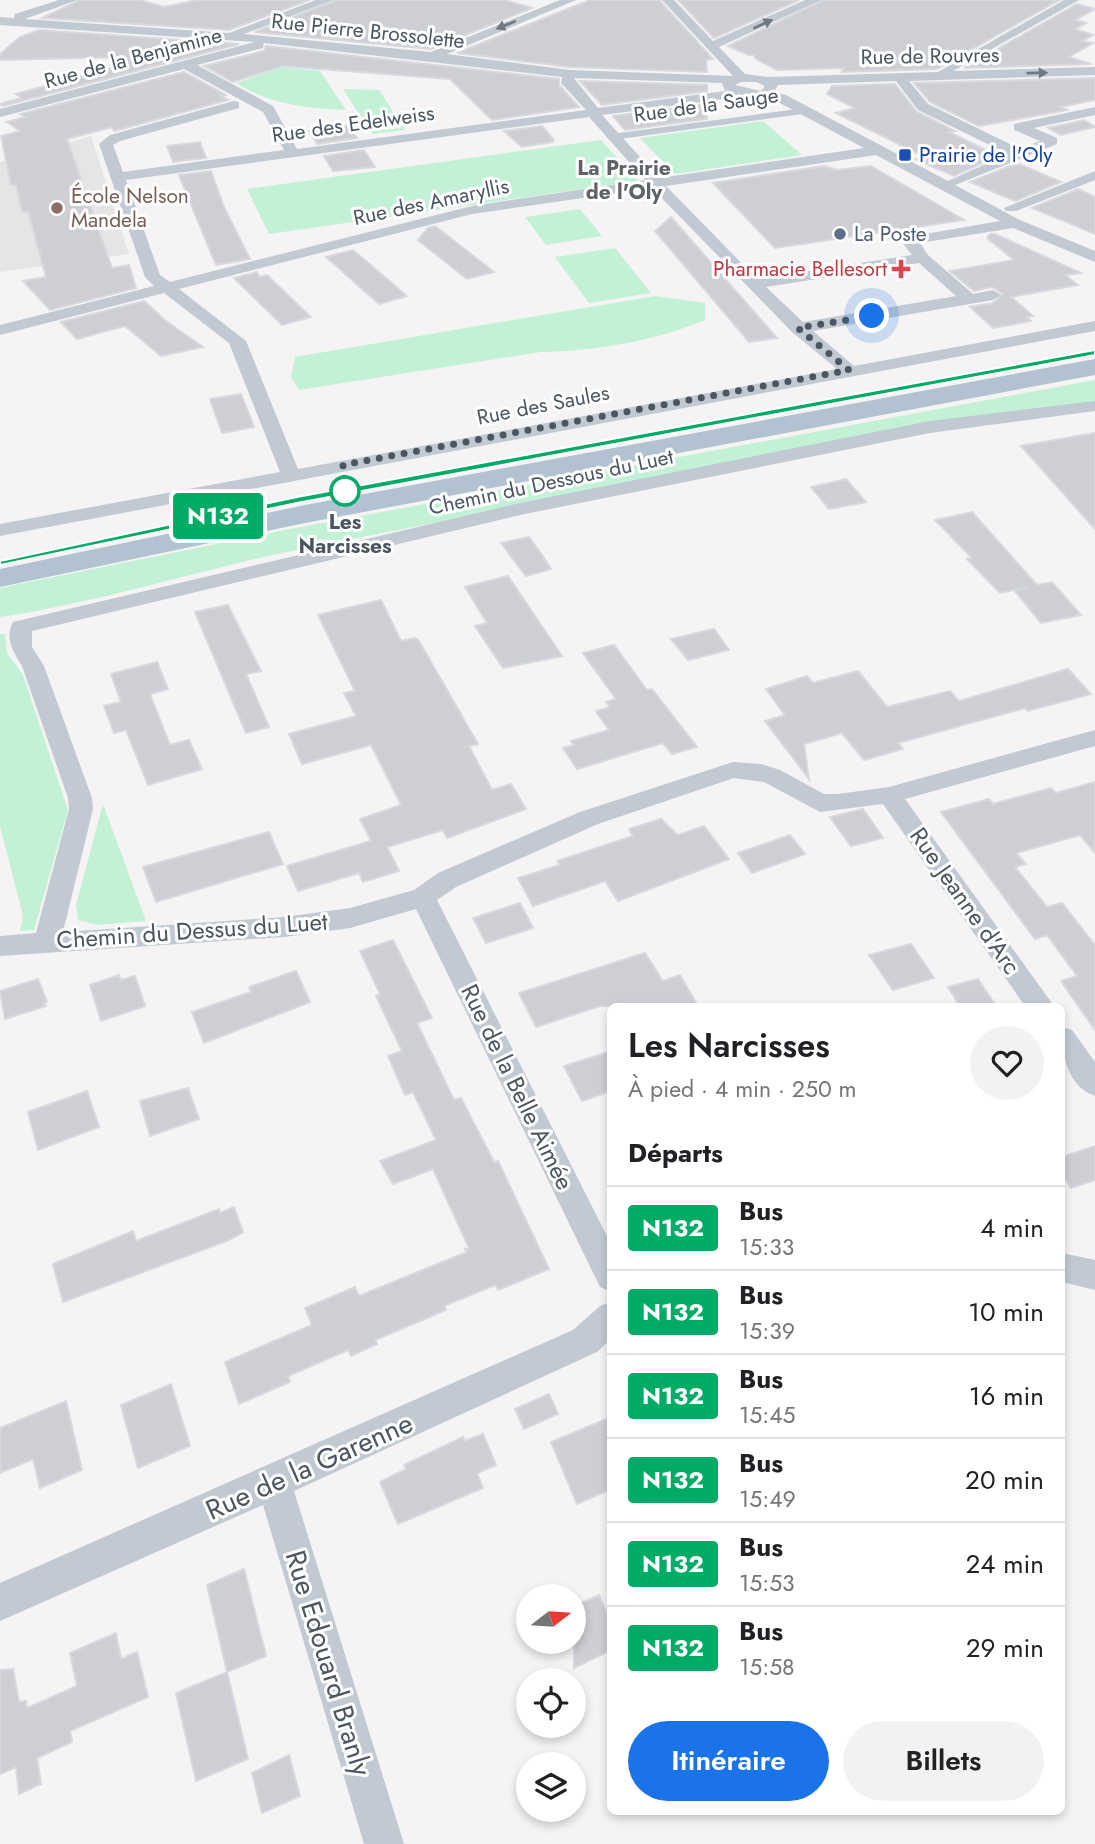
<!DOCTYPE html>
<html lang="fr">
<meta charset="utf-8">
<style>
body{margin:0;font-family:Jost,sans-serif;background:#f2f2f2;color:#202124;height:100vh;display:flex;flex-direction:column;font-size:26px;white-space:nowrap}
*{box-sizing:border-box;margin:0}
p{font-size:23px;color:#757577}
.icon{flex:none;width:38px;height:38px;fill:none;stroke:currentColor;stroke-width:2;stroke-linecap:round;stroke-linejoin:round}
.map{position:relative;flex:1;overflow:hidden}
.side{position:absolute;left:607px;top:1003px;width:458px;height:812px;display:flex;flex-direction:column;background:#fff;border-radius:10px;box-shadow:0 4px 10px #0003}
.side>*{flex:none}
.badge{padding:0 14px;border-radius:5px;font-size:24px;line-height:46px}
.needle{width:46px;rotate:73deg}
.buttons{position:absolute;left:516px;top:1584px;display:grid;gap:14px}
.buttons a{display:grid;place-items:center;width:70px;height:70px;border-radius:50%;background:#fff;box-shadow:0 4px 10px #0003;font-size:35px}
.you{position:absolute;width:35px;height:35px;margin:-18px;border:5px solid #fff;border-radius:50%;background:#1a73e8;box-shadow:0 0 0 10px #1a73e833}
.map>.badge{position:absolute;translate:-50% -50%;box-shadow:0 0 0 4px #fff}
h2{padding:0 21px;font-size:26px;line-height:63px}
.round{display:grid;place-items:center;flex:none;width:74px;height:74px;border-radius:37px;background:#f2f2f2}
.head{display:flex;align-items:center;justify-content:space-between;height:119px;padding:0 21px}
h1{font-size:33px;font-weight:600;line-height:52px}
.cta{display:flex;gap:14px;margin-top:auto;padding:14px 21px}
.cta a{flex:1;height:80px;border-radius:42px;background:#1a73e8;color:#fff;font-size:28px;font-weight:600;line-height:80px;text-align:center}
.cta a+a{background:#f2f2f2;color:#202124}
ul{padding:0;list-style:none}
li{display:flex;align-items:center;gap:21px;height:84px;padding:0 21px;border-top:2px solid #e0e0e0}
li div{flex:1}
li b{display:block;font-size:26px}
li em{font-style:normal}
li .badge{min-width:77px;font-weight:700;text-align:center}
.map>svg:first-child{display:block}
</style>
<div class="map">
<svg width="1095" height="1844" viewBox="0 0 1095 1844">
<rect width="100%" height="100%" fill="#f5f3f3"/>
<!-- education -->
<polygon fill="#e6e4e5" points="91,136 129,254 0,272 0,162"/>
<!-- green -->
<g fill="#c3f1d5">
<path d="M282,67L320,71L346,110C306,108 271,105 236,83Z"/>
<polygon points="343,89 379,90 405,130 372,134"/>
<polygon points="763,121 802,155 675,174 640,138"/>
<polygon points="601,140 638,181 269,234 247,189"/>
<polygon points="580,209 602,236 546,245 525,217"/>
<polygon points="615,248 651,293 589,303 555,257"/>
<path d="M655,296L705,303V320C655,341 595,351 541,352L299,390L291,377L295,357Z"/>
<path d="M1095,380V403C832,449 569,496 306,548C204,568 104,602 0,617V588L290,529Z"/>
<polygon points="0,634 5,634 7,653 23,675 68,810 34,930 20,931 23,916 0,826"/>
<polygon points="103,804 146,921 97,925 78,920 76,905"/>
</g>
<!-- building -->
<g fill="#cdcfd5" stroke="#d7d9de" stroke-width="2">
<polygon points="80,0 140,0 164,7 198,0 309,0 229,30 42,18"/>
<polygon points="336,0 504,0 532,8 431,49 255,32"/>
<polygon points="590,0 659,0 713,59 706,60 707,72 570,67 457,53"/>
<polygon points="678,0 799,0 714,38"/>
<polygon points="823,0 1059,0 937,69 842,72 844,68 777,70 756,59 754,55 748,55 728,46"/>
<polygon points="1077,4 1095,9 1075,20 1086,23 1075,29 1093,35 1082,41 1093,43 1069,57 1091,64 964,68"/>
<polygon points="39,30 239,44 3,106 0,104 22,98 16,94 126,64 125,57 0,60 0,54 20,37"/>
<polygon points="266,46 559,79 559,85 579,107 492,120 450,79 282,66 233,82 204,66 264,51"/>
<polygon points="184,72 226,95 221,96 228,100 114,131 112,127 67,139 112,268 129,265 136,288 50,310 23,281 46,277 28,211 22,212 16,184 11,185 1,136 20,131 7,122 25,117 20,114"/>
<polygon points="1095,78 1095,100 1060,107 1067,110 979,126 930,102 914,83"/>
<polygon points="580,81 707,85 707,91 602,105"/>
<polygon points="895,84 917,112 955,131 949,132 998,156 954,176 915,159 927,158 836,113 855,108 827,94 832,86"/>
<polygon points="707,104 707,119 625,130 613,116"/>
<polygon points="1084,120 1095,127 1061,135 1048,128"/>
<polygon points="348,125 357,138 317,144 309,131"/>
<polygon points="542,126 554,140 552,142 522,147 504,131"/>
<polygon points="200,142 206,158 173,162 167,146"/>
<polygon points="364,150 375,167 333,171 324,156"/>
<polygon points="1015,164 1021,165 1061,182 1015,201 970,182"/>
<polygon points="824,166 837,170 871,166 964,220 775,248 713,183"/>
<polygon points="211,171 224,207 250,259 216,265 179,175"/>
<polygon points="1078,189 1095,197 1095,234 1032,208"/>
<polygon points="671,217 755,313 777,338 749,342 655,231"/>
<polygon points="435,226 494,272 467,279 418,240 428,228"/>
<polygon points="990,234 995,234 1081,273 1065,275 1078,285 1011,297 1033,316 1026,317 1031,321 993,328 970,307 993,303 1003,294 992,287 974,291 950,271 1014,260 987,238"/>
<polygon points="353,250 407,296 379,304 326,257"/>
<polygon points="257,272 259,277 267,275 311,317 282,325 234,278"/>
<polygon points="144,301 166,321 203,347 161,356 125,326 77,339 61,322"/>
<polygon points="241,394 254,427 222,433 210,399"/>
<polygon points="1095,433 1095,529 1021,446"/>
<polygon points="846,479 866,502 829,509 811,487"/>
<polygon points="972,512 1037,585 1052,582 1081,615 1041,623 1014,590 1028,587 1000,593 967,559 972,558 935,520"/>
<polygon points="529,537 540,552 551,569 526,576 501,543"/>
<polygon points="508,576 562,656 503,668 475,626 487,623 465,587"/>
<polygon points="381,600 401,641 415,638 419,641 478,744 469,746 492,790 511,784 526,809 447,838 443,830 387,847 399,871 363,882 359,873 298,891 287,866 371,841 360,819 401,805 371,745 302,764 289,734 356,716 344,693 355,691 318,615"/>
<polygon points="228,605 261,671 246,674 269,727 246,733 195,612"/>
<polygon points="714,629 729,650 688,660 671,639"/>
<polygon points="614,645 647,690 652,689 697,747 672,754 663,743 577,769 563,748 574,745 571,741 609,730 596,711 610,707 606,702 616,699 583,653"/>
<polygon points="157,662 168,689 150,694 170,745 189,740 202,769 148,785 126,730 114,733 104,706 121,702 111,674"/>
<polygon points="1068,669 1091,694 1028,711 1025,708 898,743 903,749 864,760 842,733 804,744 809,779 765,721 785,715 766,689 807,676 813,683 858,671 887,707 950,691 959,701"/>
<polygon points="1095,782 1095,853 1080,835 1016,853 1026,864 1015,867 1047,907 1062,903 1095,945 1095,1030 1061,981 1077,976 1047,935 1035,939 941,812 989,799 993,804 1051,788 1056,793"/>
<polygon points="863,809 883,838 851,846 830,817"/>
<polygon points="661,819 678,835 704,826 729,859 618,901 605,881 533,906 518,878 560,865 557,861 633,836 629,829"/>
<polygon points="269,832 283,864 156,902 143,867"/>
<polygon points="790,835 805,854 752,873 738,853"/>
<polygon points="520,903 533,928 486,943 473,918"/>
<polygon points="393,940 432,1018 417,1023 454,1100 461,1098 494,1162 498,1161 549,1269 498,1290 495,1285 444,1306 446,1310 375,1340 377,1344 351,1356 348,1350 288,1376 290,1382 239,1404 225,1362 312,1325 305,1308 355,1287 359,1296 467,1252 465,1249 469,1248 433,1169 393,1184 380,1161 436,1140 413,1092 405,1095 388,1056 402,1051 376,996 380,994 360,951"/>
<polygon points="911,944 934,978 893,990 869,955"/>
<polygon points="645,953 663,981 680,975 698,1006 600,1006 536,1027 519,993"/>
<polygon points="296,971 310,1002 204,1043 192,1012 251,992 249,987"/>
<polygon points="119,975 121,980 135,976 145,1006 101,1021 90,985"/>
<polygon points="38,979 47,1002 44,1003 46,1006 5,1019 0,991"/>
<polygon points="978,979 996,1006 960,1006 948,987"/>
<polygon points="611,1051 611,1091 582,1101 564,1066"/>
<polygon points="188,1088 199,1119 150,1136 140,1101"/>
<polygon points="87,1091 99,1127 38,1150 28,1112"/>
<polygon points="1095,1146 1095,1180 1071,1188 1062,1174 1062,1157"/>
<polygon points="234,1207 243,1232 229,1240 63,1302 53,1264 133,1231 136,1241 219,1209 220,1213"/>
<polygon points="171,1384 190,1446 138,1468 121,1405"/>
<polygon points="549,1394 558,1414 524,1429 515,1409"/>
<polygon points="66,1401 82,1470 40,1488 33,1459 0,1473 0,1428"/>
<polygon points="611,1417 611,1489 577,1504 551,1442"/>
<polygon points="483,1434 496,1465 477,1473 483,1488 398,1524 380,1482 406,1469 404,1465 463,1437 465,1441"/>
<polygon points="244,1569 266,1656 227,1672 207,1585"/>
<polygon points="599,1595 611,1622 611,1650 574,1668 574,1606"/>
<polygon points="116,1633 121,1659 137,1652 148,1697 70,1731 72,1742 37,1758 41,1784 19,1794 16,1767 0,1774 0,1670 13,1669 19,1702 26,1701 27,1708 77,1686 70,1653"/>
<polygon points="227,1672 248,1759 196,1781 176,1693"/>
<polygon points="289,1755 300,1796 262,1813 252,1773"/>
</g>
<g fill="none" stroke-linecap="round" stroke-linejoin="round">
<!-- pedestrian -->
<polygon fill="#c1cad2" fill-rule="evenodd" points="805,108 809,109 809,113 612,140 606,137 612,134"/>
<!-- minor -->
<g fill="#c1cad2" fill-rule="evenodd">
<path d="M59,0H77L25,19L229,33L316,0H333L244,34L431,52L560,0H576L447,54L570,70L733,76L662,0H674L713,41L805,0H821L719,47L745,74L767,77L938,72L1064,0H1079L953,71L1095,67V75L909,81L928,104L1020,149L1040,141L1014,130V124L1095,107V115L1034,128L1057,138V144L955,185L1020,220L1095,251V262L1013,228L920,243L928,255L973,294L993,290L1001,295L993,300L813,331L854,366L1095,321V331L0,536V524L280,472L229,343L164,293L0,335V325L154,286L145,277L99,144L110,135L234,101L239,102V108L120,141L113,145L123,172L284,150L263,112L184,69L0,117V109L255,42L0,25V17L14,18L15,14ZM264,43L562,77L561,83L586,110L297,149L273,106L197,65L263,48ZM574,78L722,83L725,91L598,108ZM896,81L918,110L1008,154L948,181L786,95L774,92L778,85ZM741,82H756L765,86L761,91L735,85ZM739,97L776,101L864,148L659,178L602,115ZM589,117L645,180L472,206L170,282L160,275L126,180ZM876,155L1000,221L908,237L904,245L912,255L757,279L666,186ZM652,188L792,332L837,369L298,469L246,341L179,289L472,214ZM919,263L956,296L803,322L766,287Z"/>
<polygon points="1095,171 1095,180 1016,211 1006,211 1004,208"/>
<path d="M1095,401V411L930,433L520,515L32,631V647L44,666L92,798L93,809L63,932L284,917L350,908L414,890L438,873L580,812L733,762L761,764L780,770L824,794H838L889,787L1095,730V746L905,799L1054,1006H1025L883,804L820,812L764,782L734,778L598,824L456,887L437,900L611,1244V1292L600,1287L416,909L350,928L284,937L0,956V936L36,933L69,809L68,798L22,666C14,653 4,638 13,622L520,503L930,421Z"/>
<path d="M1062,1027L1072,1030L1095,1062V1096C1066,1086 1062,1053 1062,1027Z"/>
<polygon points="1062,1253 1095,1260 1095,1290 1062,1282"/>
<polygon points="611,1302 611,1339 597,1352 294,1491 404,1844 364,1844 263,1505 0,1621 0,1583 573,1330 600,1306"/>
</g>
<!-- primary -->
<polygon fill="#b3c2d1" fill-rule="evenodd" points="1095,359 1095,375 305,523 0,587 0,569 305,505"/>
</g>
<!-- one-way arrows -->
<defs><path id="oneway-solid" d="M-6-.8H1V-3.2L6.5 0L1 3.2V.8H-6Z" transform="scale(1.75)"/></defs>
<g fill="#6e7983">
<use href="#oneway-solid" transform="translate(763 24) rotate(-25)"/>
<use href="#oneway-solid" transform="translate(506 25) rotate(158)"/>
<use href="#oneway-solid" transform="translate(1037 73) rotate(-1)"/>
</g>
<!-- line -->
<polygon fill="#00ab66" stroke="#fff" stroke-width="2" points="1095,350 1095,355 297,503 0,565 0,561 297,497"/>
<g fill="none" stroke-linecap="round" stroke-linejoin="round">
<!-- walk -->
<polyline stroke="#4a5661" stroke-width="7" stroke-dasharray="0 12.6" points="345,491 343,465 849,370 798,328 872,316"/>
</g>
<!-- markers -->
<rect fill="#1a4fb4" stroke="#fff" stroke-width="2.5" x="898" y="148" width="14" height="14" rx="3.5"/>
<circle fill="#8d6e63" stroke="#fff" stroke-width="2.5" cx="57" cy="208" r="7"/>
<circle fill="#5c6f8a" stroke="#fff" stroke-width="2.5" cx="840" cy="234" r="7"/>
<path fill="#e0444e" stroke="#fff" stroke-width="2.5" d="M897.5 258.5h7v7h7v7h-7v7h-7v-7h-7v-7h7z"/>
<circle fill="#fff" stroke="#00ab66" stroke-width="3.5" cx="345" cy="491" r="14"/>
<g text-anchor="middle" stroke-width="6" stroke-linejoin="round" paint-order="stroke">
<!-- far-street labels -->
<g font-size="21" fill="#4a5661" stroke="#fff">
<text transform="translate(368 31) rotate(6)" y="7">Rue Pierre Brossolette</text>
<text transform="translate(930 56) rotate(-1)" y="7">Rue de Rouvres</text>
<text transform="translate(133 58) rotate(-15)" y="7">Rue de la Benjamine</text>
<text transform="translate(706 105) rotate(-8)" y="7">Rue de la Sauge</text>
<text transform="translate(353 124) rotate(-8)" y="7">Rue des Edelweiss</text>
<text transform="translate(431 202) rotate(-12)" y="7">Rue des Amaryllis</text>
<text transform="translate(543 405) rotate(-11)" y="7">Rue des Saules</text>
<text transform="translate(551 482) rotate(-12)" y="7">Chemin du Dessous du Luet</text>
</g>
<!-- far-transit labels -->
<g font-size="21" fill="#164399" stroke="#fff" text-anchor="start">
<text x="919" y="162">Prairie de l'Oly</text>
</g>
<!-- far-neighbourhood labels -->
<g font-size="21" font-weight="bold" fill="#5f6368" stroke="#fff">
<text x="624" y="175">La Prairie<tspan x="624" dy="24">de l'Oly</tspan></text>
</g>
<!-- far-education labels -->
<g font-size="21" fill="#785e54" stroke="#fff" text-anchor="start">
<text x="71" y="203">École Nelson<tspan x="71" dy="24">Mandela</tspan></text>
</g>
<!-- far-service labels -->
<g font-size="21" fill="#4e5e75" stroke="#fff" text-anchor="start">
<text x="854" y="241">La Poste</text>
</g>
<!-- far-health labels -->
<g font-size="21" fill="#be3a42" stroke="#fff" text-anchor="end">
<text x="887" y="276">Pharmacie Bellesort</text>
</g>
<!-- far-stop labels -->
<g font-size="21" font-weight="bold" fill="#4a5661" stroke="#fff">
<text x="345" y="529">Les<tspan x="345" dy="24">Narcisses</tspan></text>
</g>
<!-- street labels -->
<g font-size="24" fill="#4a5661" stroke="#fff">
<text transform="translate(965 901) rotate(55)" y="8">Rue Jeanne d'Arc</text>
<text transform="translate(192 931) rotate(-4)" y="8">Chemin du Dessus du Luet</text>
<text transform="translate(517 1087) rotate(64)" y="8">Rue de la Belle Aimée</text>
</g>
<!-- near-street labels -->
<g font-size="28" fill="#4a5661" stroke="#fff">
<text transform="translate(309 1466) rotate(-24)" y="10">Rue de la Garenne</text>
<text transform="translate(329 1663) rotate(73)" y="10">Rue Edouard Branly</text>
</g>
</g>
</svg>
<div class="buttons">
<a><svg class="needle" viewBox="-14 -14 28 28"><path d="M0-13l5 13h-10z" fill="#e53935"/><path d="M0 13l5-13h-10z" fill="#757577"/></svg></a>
<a><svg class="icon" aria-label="locate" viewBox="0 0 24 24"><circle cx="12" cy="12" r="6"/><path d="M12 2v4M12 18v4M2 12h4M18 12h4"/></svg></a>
<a><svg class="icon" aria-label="layers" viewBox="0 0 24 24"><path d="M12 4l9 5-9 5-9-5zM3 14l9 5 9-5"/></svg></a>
</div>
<div class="you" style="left:872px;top:316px"></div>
<b class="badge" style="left:218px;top:516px;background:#00ab66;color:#fff">N132</b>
<section class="side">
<div class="head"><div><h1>Les Narcisses</h1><p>À pied · 4 min · 250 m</p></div><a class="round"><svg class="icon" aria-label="heart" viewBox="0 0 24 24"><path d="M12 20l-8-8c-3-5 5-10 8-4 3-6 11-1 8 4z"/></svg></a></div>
<h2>Départs</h2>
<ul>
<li><span class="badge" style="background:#00ab66;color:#fff">N132</span><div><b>Bus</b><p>15:33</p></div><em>4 min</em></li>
<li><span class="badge" style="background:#00ab66;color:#fff">N132</span><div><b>Bus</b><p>15:39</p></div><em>10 min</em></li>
<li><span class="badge" style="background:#00ab66;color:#fff">N132</span><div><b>Bus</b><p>15:45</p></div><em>16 min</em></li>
<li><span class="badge" style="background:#00ab66;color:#fff">N132</span><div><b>Bus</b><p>15:49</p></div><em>20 min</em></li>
<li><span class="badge" style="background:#00ab66;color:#fff">N132</span><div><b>Bus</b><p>15:53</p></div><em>24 min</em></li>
<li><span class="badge" style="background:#00ab66;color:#fff">N132</span><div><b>Bus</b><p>15:58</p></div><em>29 min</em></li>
</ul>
<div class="cta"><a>Itinéraire</a><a>Billets</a></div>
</section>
</div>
